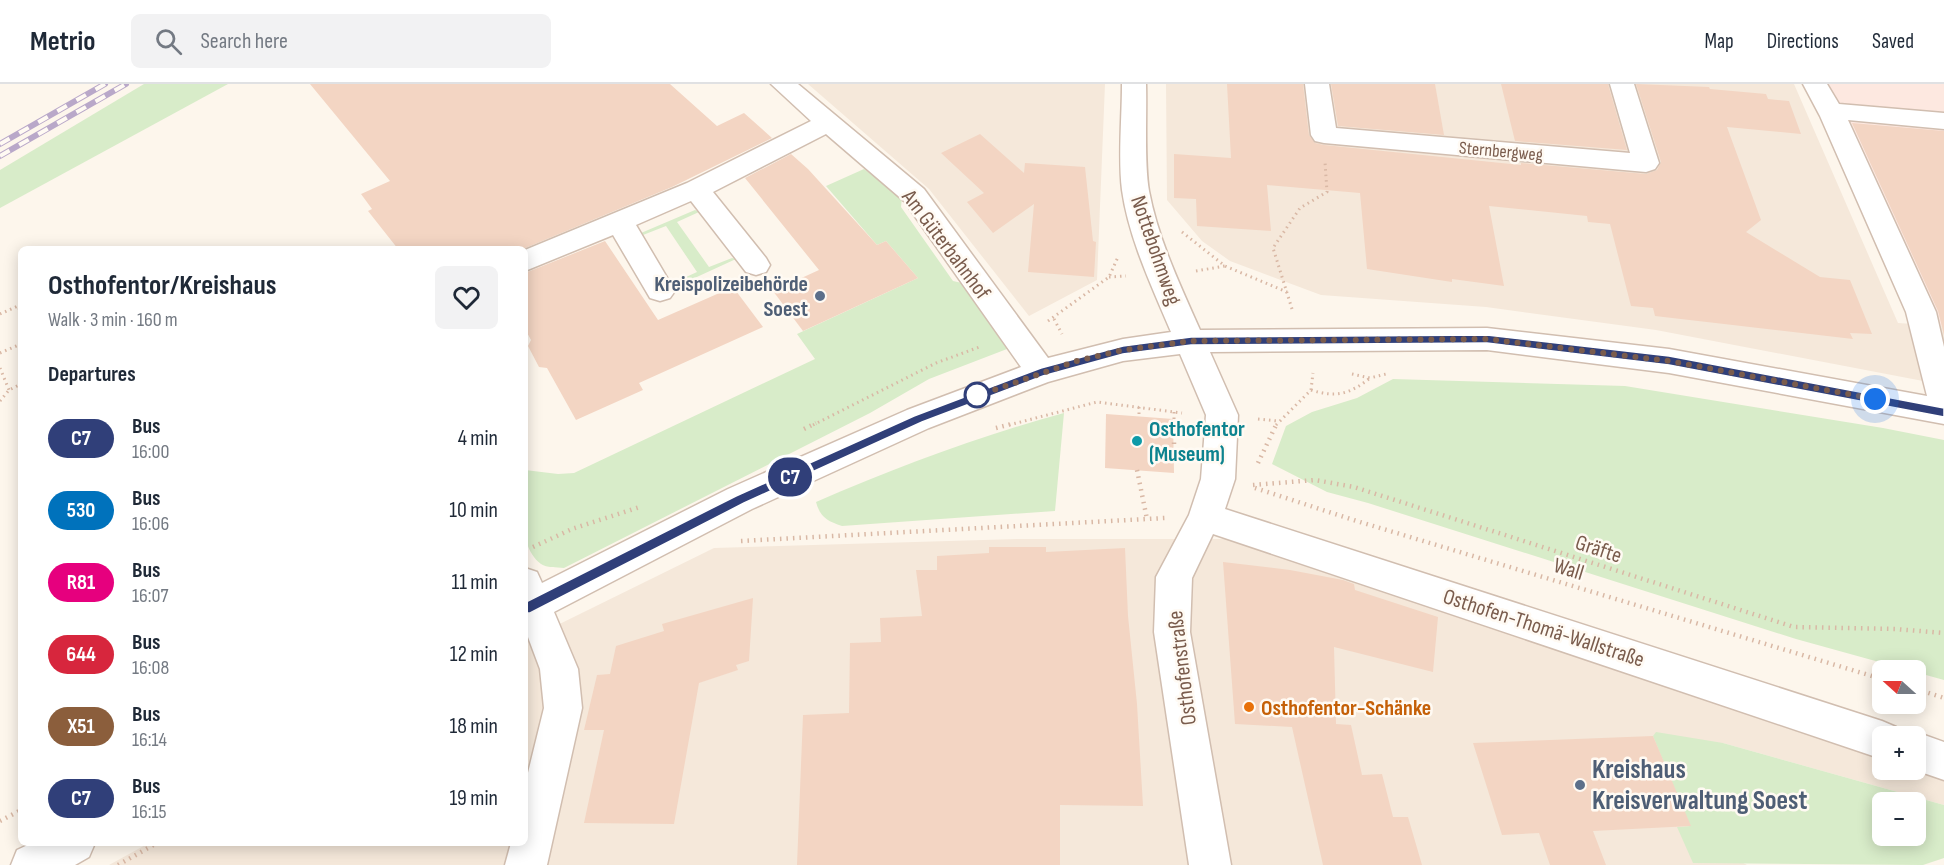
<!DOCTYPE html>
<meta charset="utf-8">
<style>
body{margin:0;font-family:"Sofia Sans Condensed",sans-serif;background:#f2f2f3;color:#1f2937;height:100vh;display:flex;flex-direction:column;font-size:22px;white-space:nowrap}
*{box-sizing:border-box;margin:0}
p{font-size:20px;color:#747a83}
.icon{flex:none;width:33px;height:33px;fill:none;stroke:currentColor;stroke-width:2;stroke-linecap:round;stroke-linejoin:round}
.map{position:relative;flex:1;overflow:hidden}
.drawer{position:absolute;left:18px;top:162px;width:510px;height:600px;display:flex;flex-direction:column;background:#fff;border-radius:9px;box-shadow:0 3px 15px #0003}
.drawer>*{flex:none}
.badge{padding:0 12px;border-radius:20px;font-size:21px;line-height:39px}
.needle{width:39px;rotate:291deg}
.buttons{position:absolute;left:1872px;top:576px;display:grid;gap:12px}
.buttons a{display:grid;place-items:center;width:54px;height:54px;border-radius:9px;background:#fff;box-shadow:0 3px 15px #0003;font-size:30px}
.you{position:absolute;width:30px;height:30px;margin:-15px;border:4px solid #fff;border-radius:50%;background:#1a73e8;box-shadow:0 0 0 9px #1a73e833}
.map>.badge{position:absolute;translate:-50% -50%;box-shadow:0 0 0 3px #fff}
h2{padding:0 30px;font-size:22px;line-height:54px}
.round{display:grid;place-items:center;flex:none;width:63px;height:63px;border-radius:9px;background:#f2f2f3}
.overview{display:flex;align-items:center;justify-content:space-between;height:102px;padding:0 30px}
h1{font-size:28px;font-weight:700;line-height:45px}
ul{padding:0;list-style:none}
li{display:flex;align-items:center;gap:18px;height:72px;padding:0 30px}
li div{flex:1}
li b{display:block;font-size:22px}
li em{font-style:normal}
li .badge{min-width:66px;font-weight:700;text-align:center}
header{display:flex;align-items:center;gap:36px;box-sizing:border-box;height:84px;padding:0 30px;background:#fff;border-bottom:2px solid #e0e1e3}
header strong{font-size:28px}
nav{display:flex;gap:33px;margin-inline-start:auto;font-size:21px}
.search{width:420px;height:54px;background:#f2f2f3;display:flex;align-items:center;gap:15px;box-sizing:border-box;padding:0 21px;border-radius:9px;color:#747a83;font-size:22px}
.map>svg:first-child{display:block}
</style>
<header>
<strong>Metrio</strong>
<div class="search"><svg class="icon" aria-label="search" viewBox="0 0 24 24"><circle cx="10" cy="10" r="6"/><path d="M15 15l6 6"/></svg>Search here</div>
<nav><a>Map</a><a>Directions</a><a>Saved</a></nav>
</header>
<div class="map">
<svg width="1944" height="781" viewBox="0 0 1944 781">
<rect width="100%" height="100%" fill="#fdf6ec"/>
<!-- residential -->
<g fill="#f5e8da">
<polygon points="808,0 1105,0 1097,196 1029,232 929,105"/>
<polygon points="1166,0 1794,0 1898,239 1944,242 1944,301 1656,246 1486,223 1321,211 1230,177 1202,157 1167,116"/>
<polygon points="1017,455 1229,455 1537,549 1882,666 1882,686 1944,687 1944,721 1723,659 1691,742 1678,743 1747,781 109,781 149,759 525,759 525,557 714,464"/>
</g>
<!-- commercial -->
<polygon fill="#fde8e0" points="1807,0 1944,0 1944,242 1916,240"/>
<!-- green -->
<g fill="#d8ecc9" fill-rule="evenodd">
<polygon points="144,0 228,0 0,124 0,86"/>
<path d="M864,85L902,113L901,123L953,197L962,199L1007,265L929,295L870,329L564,484C556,483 547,484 541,480C515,460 525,413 525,386L558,390L574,389L815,275L797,250L918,194L886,157L877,161L826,102Z"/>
<polygon points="695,126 699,128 677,138 709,183 732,174 736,175 675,203 672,202 673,199 697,188 666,142 643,151 641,149"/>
<polygon points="1393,295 1625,302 1883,344 1944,356 1944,596 1796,555 1368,419 1327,408 1272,380 1286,342 1312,328 1357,314"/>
<path d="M1064,329L1055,427L842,442C827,437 820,433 816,418C897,383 979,352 1064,329Z"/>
<path d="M1656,648L1723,659L1944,721V774L1923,781L1693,779L1677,743L1690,742L1653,652ZM1882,718H1916V752H1882Z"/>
</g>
<!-- building -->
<g fill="#f3d5c3">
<polygon points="310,0 670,0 717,42 744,29 772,54 672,103 523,165 398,165 368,127 372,125 361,110 390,97"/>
<polygon points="1227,0 1303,0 1309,51 1315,59 1324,61 1521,81 1521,79 1646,90 1657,86 1661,78 1636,0 1709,3 1710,5 1766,10 1768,15 1789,17 1801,50 1727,43 1761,136 1746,148 1820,193 1850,196 1872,250 1850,249 1853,255 1655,232 1653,224 1631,222 1610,140 1588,138 1587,132 1489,122 1504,202 1452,195 1452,198 1367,185 1360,109 1267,101 1271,147 1197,142 1196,115 1174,114 1174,70 1231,74"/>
<polygon points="1331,0 1435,0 1444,51 1338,42"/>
<polygon points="1501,0 1608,0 1627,66 1515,57"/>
<polygon points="1852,39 1944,47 1944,251 1938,227"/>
<polygon points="980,50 1024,89 1025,79 1085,83 1093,157 1096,158 1094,193 1028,188 1034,120 993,149 967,118 984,109 941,69"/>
<polygon points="791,70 808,85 877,161 886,157 918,194 803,247 773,207 819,186 745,94"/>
<polygon points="605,157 658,236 733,203 763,243 639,299 643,306 576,336 547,284 539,283 528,262 531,256 525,245 525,189"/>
<polygon points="1106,330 1173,335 1174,389 1105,384"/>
<polygon points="989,463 1046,463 1046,468 1125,464 1128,532 1137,620 1143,722 1060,721 1060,781 797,781 803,631 849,629 850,559 881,558 880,534 922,532 916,486 937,486 937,472 989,469"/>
<polygon points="1223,478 1290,486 1343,496 1354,500 1355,506 1438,533 1433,588 1334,563 1336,640 1351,641 1362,691 1382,690 1393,733 1408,733 1422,781 1323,781 1292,643 1235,640"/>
<polygon points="753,514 749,577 736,581 738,586 699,599 674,740 584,739 604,646 584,646 597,591 610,590 616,562 664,547 662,540"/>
<polygon points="1653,652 1691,742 1593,747 1606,781 1550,781 1539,749 1502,751 1473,659"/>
</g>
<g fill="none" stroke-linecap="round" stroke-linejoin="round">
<!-- minor casing -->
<g stroke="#d1beb0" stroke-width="3">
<g id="minor">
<path d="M771,0H798L924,105L1048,274L1123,255L1171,248C1152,203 1129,155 1122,106C1118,74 1122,33 1122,0H1146C1147,31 1144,77 1149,107C1158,155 1180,201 1200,246L1487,244L1669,265L1927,312L1906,228L1820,32L1803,0H1827L1839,20L1944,29V45L1848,36L1936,228L1944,263V340L1669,289L1487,266L1210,268L1238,331L1235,395L1225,425L1882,637L1896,643L1900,652H1882V675L1213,450L1192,494L1190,548L1231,781H1189L1154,548L1156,493L1189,431L1201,395L1206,331L1180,270L1123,277L1048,298L929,344L752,425L554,528L578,585L582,624L547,781H505L511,759H525V701L544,624L540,585L525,545V484L537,488L542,499L728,405L907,326L1021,283L904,117L826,50L713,108L766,174L770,181L766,188L756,191L746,188L691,117L636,141L675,207L670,214L660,217L650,214L613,151L525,187V166L687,99L811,37Z"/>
<polygon points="1305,0 1329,0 1336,44 1630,69 1610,0 1634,0 1659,79 1655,85 1646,88 1324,59 1315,57 1311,51"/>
<polygon points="1916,648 1944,658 1944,696 1915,686 1916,652 1905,652"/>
<polygon points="32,759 95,759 89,773 75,781 11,781 17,766"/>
</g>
</g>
<!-- path-far1 -->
<g stroke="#d9b8a5" stroke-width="3" stroke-dasharray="1.5 4" stroke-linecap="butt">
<polyline points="1182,148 1225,182 1287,208"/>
<polyline points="1196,187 1225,182"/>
<polyline points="1109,193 1126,192"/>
<polyline points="1292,225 1273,164 1300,124 1327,108 1325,78"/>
<polyline points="0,230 18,222 21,229"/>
<polyline points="1054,235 1062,250"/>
<polyline points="1048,237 1109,193 1118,173"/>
<polyline points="0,269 21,260"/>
<polyline points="0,284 9,306"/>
<polyline points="1352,290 1370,294 1386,290"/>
<path d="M1311,306C1336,314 1350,310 1370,294"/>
<polyline points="0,317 9,306 21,300"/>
<polyline points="1139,323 1139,333"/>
<polyline points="1174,328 1174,341"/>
<polyline points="1258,335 1278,337"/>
<polyline points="813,341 936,279 982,262"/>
<polyline points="1009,341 1097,318 1182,329"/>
<polyline points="1276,341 1311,306 1313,289"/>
</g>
<!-- path -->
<g stroke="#d9b8a5" stroke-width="4.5" stroke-dasharray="1.5 5" stroke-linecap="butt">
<polyline points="1174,339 1174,379"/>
<polyline points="996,344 1015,339"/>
<polyline points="804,345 816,339"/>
<polyline points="1258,379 1277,339"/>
<polyline points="1137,386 1147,435"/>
<polyline points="1253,401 1315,396 1354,403 1794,543 1895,545 1944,549"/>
<polyline points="1255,404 1360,438 1882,595"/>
<polyline points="741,457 1165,434"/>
<polyline points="533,463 572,445 640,423"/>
<polyline points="1916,605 1944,614"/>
<polyline points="0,737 21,726"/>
<polyline points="118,781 157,759"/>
</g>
<!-- minor -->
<use href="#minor" fill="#fff" fill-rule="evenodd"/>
<!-- rail casing -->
<g stroke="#b9a8c9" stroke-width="6">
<g id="rail">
<polyline points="0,60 105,0"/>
<polyline points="0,72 126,0"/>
</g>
</g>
<!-- rail -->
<use href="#rail" stroke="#fffaf3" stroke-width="4" stroke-dasharray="11" stroke-linecap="butt"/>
</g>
<!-- line -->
<polygon fill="#303f79" stroke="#fff" stroke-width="1.5" points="1487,251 1669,272 1944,324 1944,333 1669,281 1487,259 1191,261 1123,270 1043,292 922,338 744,419 530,529 520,529 519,525 520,521 736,412 914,332 1041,284 1123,262 1191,253"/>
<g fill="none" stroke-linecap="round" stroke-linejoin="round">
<!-- walk -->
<polyline stroke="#7a5c4d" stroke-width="6" stroke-dasharray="0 10.8" points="977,311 971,314 1077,277 1123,266 1191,257 1487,255 1669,277 1875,315"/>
</g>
<!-- markers -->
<g fill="#5c6f8a" stroke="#fffaf3" stroke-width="2">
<circle cx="820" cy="212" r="6"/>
<circle cx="1580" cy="701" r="6"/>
</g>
<circle fill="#fff" stroke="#303f79" stroke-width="3" cx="977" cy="311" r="12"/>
<circle fill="#0f9aa8" stroke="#fffaf3" stroke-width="2" cx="1137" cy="357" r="6"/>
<circle fill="#e8710a" stroke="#fffaf3" stroke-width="2" cx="1249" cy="623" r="6"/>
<g text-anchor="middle" stroke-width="5" stroke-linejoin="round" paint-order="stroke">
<!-- far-street labels -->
<g font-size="18" fill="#7a5c4d" stroke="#fffaf3">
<text transform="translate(1501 67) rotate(5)" y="6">Sternbergweg</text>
</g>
<!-- street labels -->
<g font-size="22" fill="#7a5c4d" stroke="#fffaf3">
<text transform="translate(947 160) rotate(53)" y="8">Am Güterbahnhof</text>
<text transform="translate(1157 166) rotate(71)" y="8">Nottebohmweg</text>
<text transform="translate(1599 464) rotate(18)" y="8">Gräfte</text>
<text transform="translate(1569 484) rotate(17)" y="8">Wall</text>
<text transform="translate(1544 543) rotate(18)" y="8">Osthofen-Thomä-Wallstraße</text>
<text transform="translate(1181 584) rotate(-97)" y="8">Osthofenstraße</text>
</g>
<!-- service labels -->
<g font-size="22" font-weight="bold" fill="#4e5e75" stroke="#fffaf3" text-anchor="end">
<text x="808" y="207">Kreispolizeibehörde<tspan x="808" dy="25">Soest</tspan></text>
</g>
<!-- culture labels -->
<g font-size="22" font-weight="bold" fill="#0d838f" stroke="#fffaf3" text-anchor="start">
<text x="1149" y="352">Osthofentor<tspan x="1149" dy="25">(Museum)</tspan></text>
</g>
<!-- food labels -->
<g font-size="22" font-weight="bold" fill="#c56008" stroke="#fffaf3" text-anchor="start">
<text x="1261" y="631">Osthofentor-Schänke</text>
</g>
<!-- near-service labels -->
<g font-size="27" font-weight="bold" fill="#4e5e75" stroke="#fffaf3" text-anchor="start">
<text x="1592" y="694">Kreishaus<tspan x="1592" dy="31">Kreisverwaltung Soest</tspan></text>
</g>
</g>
</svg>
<div class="buttons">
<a><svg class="needle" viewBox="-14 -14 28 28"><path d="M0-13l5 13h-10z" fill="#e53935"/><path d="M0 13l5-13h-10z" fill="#747a83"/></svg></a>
<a>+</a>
<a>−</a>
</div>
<div class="you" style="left:1875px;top:315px"></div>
<b class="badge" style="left:790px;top:393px;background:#303f79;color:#fff">C7</b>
<section class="drawer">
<div class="overview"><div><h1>Osthofentor/Kreishaus</h1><p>Walk · 3 min · 160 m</p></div><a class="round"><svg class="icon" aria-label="heart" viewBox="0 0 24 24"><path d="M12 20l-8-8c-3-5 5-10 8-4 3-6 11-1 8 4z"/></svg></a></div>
<h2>Departures</h2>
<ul>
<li><span class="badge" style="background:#303f79;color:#fff">C7</span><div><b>Bus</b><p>16:00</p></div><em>4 min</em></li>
<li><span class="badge" style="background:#0072bc;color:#fff">530</span><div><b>Bus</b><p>16:06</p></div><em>10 min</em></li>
<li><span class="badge" style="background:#e6007e;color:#fff">R81</span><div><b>Bus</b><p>16:07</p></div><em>11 min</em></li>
<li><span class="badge" style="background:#d7263d;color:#fff">644</span><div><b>Bus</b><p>16:08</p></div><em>12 min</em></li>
<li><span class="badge" style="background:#8b5e3c;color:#fff">X51</span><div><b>Bus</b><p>16:14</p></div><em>18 min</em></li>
<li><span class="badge" style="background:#303f79;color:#fff">C7</span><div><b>Bus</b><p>16:15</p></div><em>19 min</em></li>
</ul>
</section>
</div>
